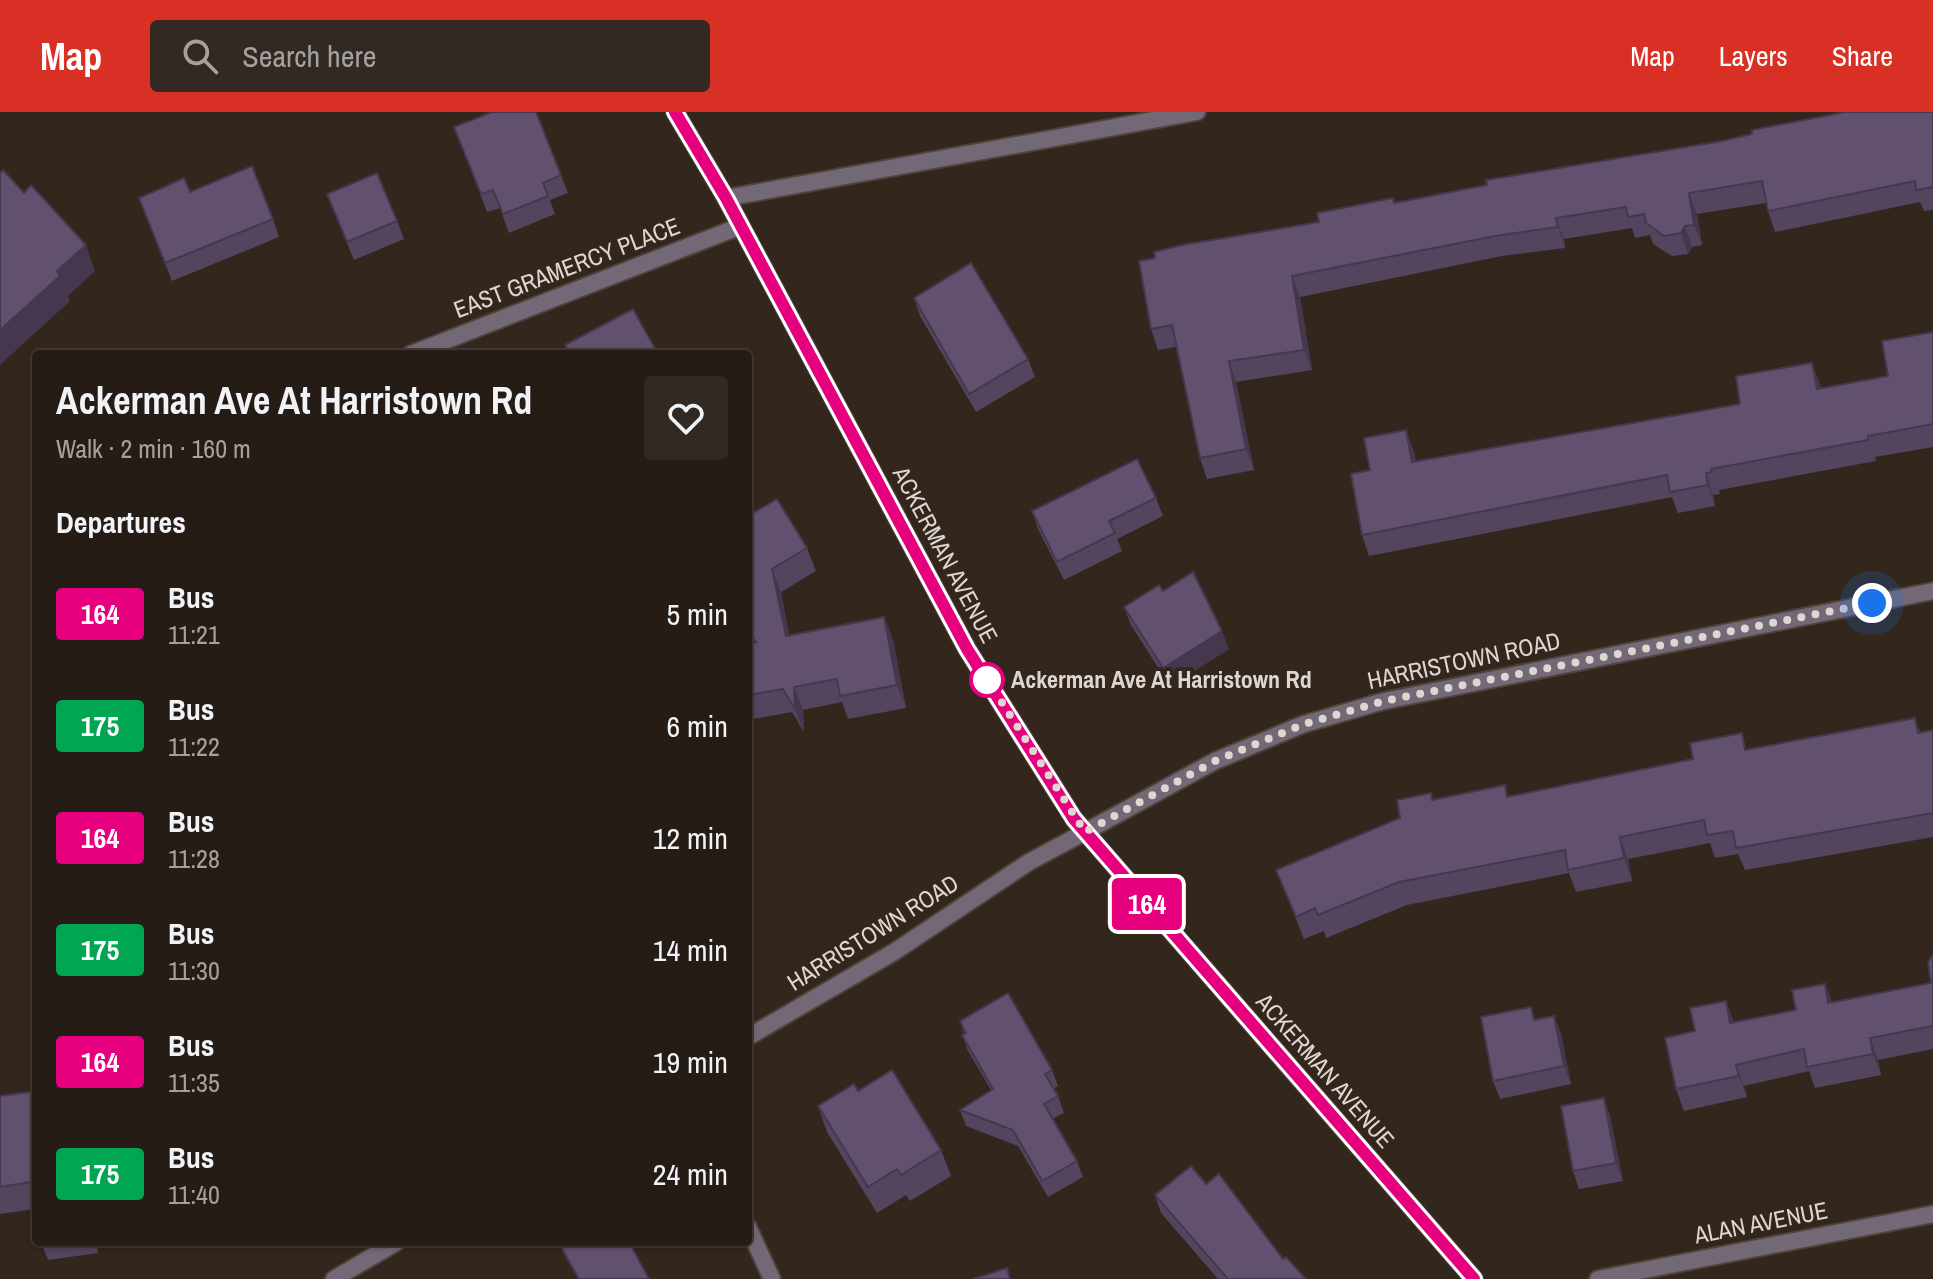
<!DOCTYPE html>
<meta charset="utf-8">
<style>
body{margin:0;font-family:"Archivo Narrow",sans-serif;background:#322923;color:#f1f3f6;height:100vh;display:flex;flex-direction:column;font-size:30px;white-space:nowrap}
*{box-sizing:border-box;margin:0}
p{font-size:26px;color:#a4a1a1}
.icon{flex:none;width:44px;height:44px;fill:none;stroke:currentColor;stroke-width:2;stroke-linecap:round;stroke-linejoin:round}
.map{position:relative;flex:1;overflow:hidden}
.side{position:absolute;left:32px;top:238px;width:720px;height:896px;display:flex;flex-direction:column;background:#261c16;border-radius:8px;box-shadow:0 2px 6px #0004,0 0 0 2px #423a35}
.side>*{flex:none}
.badge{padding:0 16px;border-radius:6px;font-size:28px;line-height:52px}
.you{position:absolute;width:40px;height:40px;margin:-20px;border:6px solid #fff;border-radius:50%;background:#1a73e8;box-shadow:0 0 0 12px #1a73e833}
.map>.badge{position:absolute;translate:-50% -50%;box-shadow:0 0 0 4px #fff}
h2{padding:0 24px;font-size:30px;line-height:72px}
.round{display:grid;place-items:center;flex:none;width:84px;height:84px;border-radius:8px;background:#322923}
.headline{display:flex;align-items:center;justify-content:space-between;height:136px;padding:0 24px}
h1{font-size:38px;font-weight:700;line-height:60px}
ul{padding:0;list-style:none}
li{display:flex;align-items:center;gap:24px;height:112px;padding:0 24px}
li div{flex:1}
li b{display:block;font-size:30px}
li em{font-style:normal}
li .badge{min-width:88px;font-weight:700;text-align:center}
header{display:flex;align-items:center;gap:48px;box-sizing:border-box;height:112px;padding:0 40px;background:#d93025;color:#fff}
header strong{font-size:38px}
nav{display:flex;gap:44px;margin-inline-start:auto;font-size:28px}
.search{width:560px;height:72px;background:#322923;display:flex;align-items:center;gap:20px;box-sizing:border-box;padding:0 28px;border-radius:8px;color:#a4a1a1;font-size:30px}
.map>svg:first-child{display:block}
</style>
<header>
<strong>Map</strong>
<div class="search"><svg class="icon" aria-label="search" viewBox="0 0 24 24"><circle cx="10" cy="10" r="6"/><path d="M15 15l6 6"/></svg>Search here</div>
<nav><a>Map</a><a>Layers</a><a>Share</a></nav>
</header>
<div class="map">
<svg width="1933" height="1167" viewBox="0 0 1933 1167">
<rect width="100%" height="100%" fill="#33261d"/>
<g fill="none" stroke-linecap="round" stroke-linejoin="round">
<!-- minor casing -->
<g stroke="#4e423a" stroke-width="20">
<g id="minor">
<polyline points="726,86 1197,0"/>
<polyline points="411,242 741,114"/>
<polyline points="1085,720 1215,649 1304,612 1384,589 1933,479"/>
<polyline points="748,1115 772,1167"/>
<polyline points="1598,1167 1933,1102"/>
</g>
</g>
<!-- tertiary casing -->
<g stroke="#4e423a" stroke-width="20">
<g id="tertiary">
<polyline points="675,0 726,86 967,537 1074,707 1474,1167"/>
<polyline points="748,925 894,840 1029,750 1085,720"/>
<polyline points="334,1167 397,1130"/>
</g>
</g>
<!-- minor -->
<use href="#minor" stroke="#736875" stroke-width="16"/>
<!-- tertiary -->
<use href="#tertiary" stroke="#736875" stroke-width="16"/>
</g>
<!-- wall -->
<g fill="#54455f">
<polygon points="1933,0 1933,98 1924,99 1920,90 1775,120 1768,99 1766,91 1697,102 1702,133 1692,135 1688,142 1672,144 1653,132 1650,123 1635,126 1632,116 1564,127 1565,136 1502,144 1300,185 1312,258 1236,270 1254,358 1207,367 1200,346 1176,235 1158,238 1151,217 1395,91"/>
<polygon points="454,15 561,63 568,81 550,88 555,102 509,121 500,96 487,100"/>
<polygon points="327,82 397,109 404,127 354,148"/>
<polygon points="139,86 273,107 279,125 172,169"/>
<polygon points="914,186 1028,247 1035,265 976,300 920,204"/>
<polygon points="1933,220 1933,335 1875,345 1876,349 1719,378 1720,382 1713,383 1715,394 1678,401 1672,385 1369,444 1362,423 1370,358 1406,318 1414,340 1416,350 1740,292 1820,272 1821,276 1888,264"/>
<polygon points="1156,386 1163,404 1117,427 1122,439 1064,468 1038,417 1032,399"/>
<polygon points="748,404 807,436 816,459 781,480 789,524 884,505 893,528 906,596 848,607 842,590 803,598 804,620 792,600 748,608 748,532 751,531 748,526"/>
<polygon points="1163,479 1229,537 1170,574 1131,513 1124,495"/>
<polygon points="1915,606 1920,620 1933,618 1933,725 1745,758 1738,742 1715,746 1710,731 1628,747 1632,769 1576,780 1569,761 1407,793 1326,826 1324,819 1304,827 1276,758 1400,706"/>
<polygon points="1933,843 1933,937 1878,948 1881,963 1815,976 1809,959 1744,974 1747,985 1684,999 1676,977 1734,911 1796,898 1825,872 1832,891 1931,871"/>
<polygon points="1554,904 1561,922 1571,972 1500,987 1493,969 1536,907"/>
<polygon points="960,909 1052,958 1058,974 1053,977 1058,984 1064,1001 1052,1007 1077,1049 1083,1065 1048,1085 1018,1034 966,1014 960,998 991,978 968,939 962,923 964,922"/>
<polygon points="36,979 35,1097 0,1102 0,984"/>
<polygon points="858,979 941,1038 951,1064 910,1089 906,1083 877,1101 827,1020 818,994"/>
<polygon points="1604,986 1610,1004 1623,1069 1579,1077 1573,1059"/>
<polygon points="1206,1072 1283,1147 1306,1167 1218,1167 1161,1101 1155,1083"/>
<polygon points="41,1130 96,1130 98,1141 48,1148"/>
<polygon points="562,1137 649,1167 578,1167 566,1146"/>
</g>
<!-- shaded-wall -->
<g fill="#45384e">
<polygon points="1689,81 1697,102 1702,133 1694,113"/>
<polygon points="1556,106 1564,127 1565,136 1558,115"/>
<polygon points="1685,114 1692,135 1688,142 1681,121"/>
<polygon points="86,133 95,159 68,184 70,189 0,253 0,218 57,159"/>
<polygon points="1292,164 1300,185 1312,258 1304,238"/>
<polygon points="1229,249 1236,270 1254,358 1246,337"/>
<polygon points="1812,251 1820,272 1825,298 1817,277"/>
<polygon points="1406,318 1414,340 1420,371 1412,350"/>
<polygon points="1706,361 1713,383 1715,394 1708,373"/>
<polygon points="772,457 781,480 794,547 786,524"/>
<polygon points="884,505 893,528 906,596 897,573"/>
<polygon points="1222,519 1229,537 1170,574 1163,556"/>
<polygon points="794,575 803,598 804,620 795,597"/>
<polygon points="1620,725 1628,747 1632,769 1624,746"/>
<polygon points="1825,872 1833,894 1828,891"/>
<polygon points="1726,889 1734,910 1730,911"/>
<polygon points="1554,904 1561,922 1571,972 1564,954"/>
<polygon points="1870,926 1878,948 1881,963 1873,942"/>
<polygon points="1736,953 1744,974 1747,985 1739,964"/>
<polygon points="1604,986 1610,1004 1623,1069 1616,1051"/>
</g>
<!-- building -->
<g fill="#62506f" stroke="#45384e" stroke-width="2">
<polygon points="492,0 536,0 561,63 543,71 548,84 503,102 493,78 481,82 454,15"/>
<polygon points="1845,0 1933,0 1933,75 1916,78 1915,69 1768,99 1762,69 1689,81 1694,113 1685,114 1681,121 1664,124 1646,111 1644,102 1628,105 1626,95 1556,106 1558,115 1495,124 1292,164 1304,238 1229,249 1246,337 1200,346 1172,213 1151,217 1139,149 1155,146 1154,140 1182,133 1319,110 1317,101 1393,86 1394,91 1487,73 1486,68 1722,29 1752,22 1752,18"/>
<polygon points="252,54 273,107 165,151 139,86 184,66 190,80"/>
<polygon points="3,58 24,81 31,73 86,133 57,159 60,164 0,218 0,61"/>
<polygon points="377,61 397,109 347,130 327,82"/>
<polygon points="971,151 1028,247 969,282 914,186"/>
<polygon points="633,197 658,242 570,242 565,233"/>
<polygon points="1933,220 1933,312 1868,324 1868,328 1711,357 1712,360 1706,361 1708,373 1670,380 1667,363 1362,423 1351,362 1370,358 1364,326 1406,318 1412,350 1740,292 1736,264 1812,251 1817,277 1888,264 1882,229"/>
<polygon points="1137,347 1156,386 1109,409 1115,421 1057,450 1032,399"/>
<polygon points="777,387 807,436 772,457 786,524 884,505 897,573 840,584 837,567 794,575 795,597 783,577 748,583 748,532 756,530 748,518 748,404"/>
<polygon points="1193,460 1222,519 1163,556 1124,495 1159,473 1163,479"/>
<polygon points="1915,606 1918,621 1933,618 1933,701 1736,736 1733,719 1707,723 1704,708 1620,725 1624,746 1568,758 1565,738 1399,770 1318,803 1315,796 1296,805 1276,758 1400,706 1397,688 1431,681 1432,688 1505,673 1507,685 1693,647 1690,631 1742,621 1745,638"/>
<polygon points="1933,843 1933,914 1870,926 1873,942 1807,955 1804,937 1736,953 1739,964 1676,977 1665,926 1695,919 1690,896 1726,889 1730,911 1796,898 1792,878 1825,872 1828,891 1931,871 1928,850"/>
<polygon points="1008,881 1052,958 1045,962 1058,984 1044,992 1077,1049 1042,1069 1013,1018 960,998 993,977 962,923 966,921 960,909"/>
<polygon points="1531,895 1534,908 1554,904 1564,954 1493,969 1481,905"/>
<polygon points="892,958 941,1038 901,1063 897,1057 868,1075 818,994 854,972 858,979"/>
<polygon points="36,979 36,1104 31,1070 0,1075 0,984"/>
<polygon points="1604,986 1616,1051 1573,1059 1561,994"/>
<polygon points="1191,1054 1206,1072 1219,1062 1283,1147 1286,1145 1306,1167 1228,1167 1155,1083"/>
<polygon points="574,1130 629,1130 649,1167 579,1167 562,1137"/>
<polygon points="1007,1156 1010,1167 973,1167"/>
</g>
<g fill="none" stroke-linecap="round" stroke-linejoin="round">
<!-- line casing -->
<g stroke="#fff" stroke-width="18">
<polyline id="line" points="675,0 726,86 967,537 1074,707 1474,1167"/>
</g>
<!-- line -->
<use href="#line" stroke="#e6007e" stroke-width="12"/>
<!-- walk -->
<polyline stroke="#ded6d0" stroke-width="8" stroke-dasharray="0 14.4" points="987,568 983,561 1085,720 1215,649 1304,612 1384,589 1872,491"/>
</g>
<!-- markers -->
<circle fill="#fff" stroke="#e6007e" stroke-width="4" cx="987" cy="568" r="16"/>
<g text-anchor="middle" stroke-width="8" stroke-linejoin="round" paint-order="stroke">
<!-- street labels -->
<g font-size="24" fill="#ded6d0" stroke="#33261d">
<text transform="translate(567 156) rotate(-21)" y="8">EAST GRAMERCY PLACE</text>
<text transform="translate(945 443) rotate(62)" y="8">ACKERMAN AVENUE</text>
<text transform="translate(1464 549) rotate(-12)" y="8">HARRISTOWN ROAD</text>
<text transform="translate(873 821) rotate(-32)" y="8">HARRISTOWN ROAD</text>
<text transform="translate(1325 959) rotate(49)" y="8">ACKERMAN AVENUE</text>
<text transform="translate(1761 1111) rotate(-11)" y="8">ALAN AVENUE</text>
</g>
<!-- stop labels -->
<g font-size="24" font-weight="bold" fill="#ded6d0" stroke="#33261d" text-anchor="start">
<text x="1011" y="576">Ackerman Ave At Harristown Rd</text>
</g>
</g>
</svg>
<div class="you" style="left:1872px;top:491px"></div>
<b class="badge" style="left:1147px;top:792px;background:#e6007e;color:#fff">164</b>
<section class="side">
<div class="headline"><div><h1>Ackerman Ave At Harristown Rd</h1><p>Walk · 2 min · 160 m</p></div><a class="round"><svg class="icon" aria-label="heart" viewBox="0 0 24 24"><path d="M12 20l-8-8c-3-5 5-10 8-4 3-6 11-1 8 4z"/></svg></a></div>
<h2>Departures</h2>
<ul>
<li><span class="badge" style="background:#e6007e;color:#fff">164</span><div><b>Bus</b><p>11:21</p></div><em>5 min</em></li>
<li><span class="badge" style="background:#00a651;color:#fff">175</span><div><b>Bus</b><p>11:22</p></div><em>6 min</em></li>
<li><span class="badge" style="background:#e6007e;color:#fff">164</span><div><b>Bus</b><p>11:28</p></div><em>12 min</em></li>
<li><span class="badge" style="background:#00a651;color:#fff">175</span><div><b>Bus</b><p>11:30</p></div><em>14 min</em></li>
<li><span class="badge" style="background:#e6007e;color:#fff">164</span><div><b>Bus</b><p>11:35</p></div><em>19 min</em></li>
<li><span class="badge" style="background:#00a651;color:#fff">175</span><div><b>Bus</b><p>11:40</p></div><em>24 min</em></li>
</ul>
</section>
</div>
